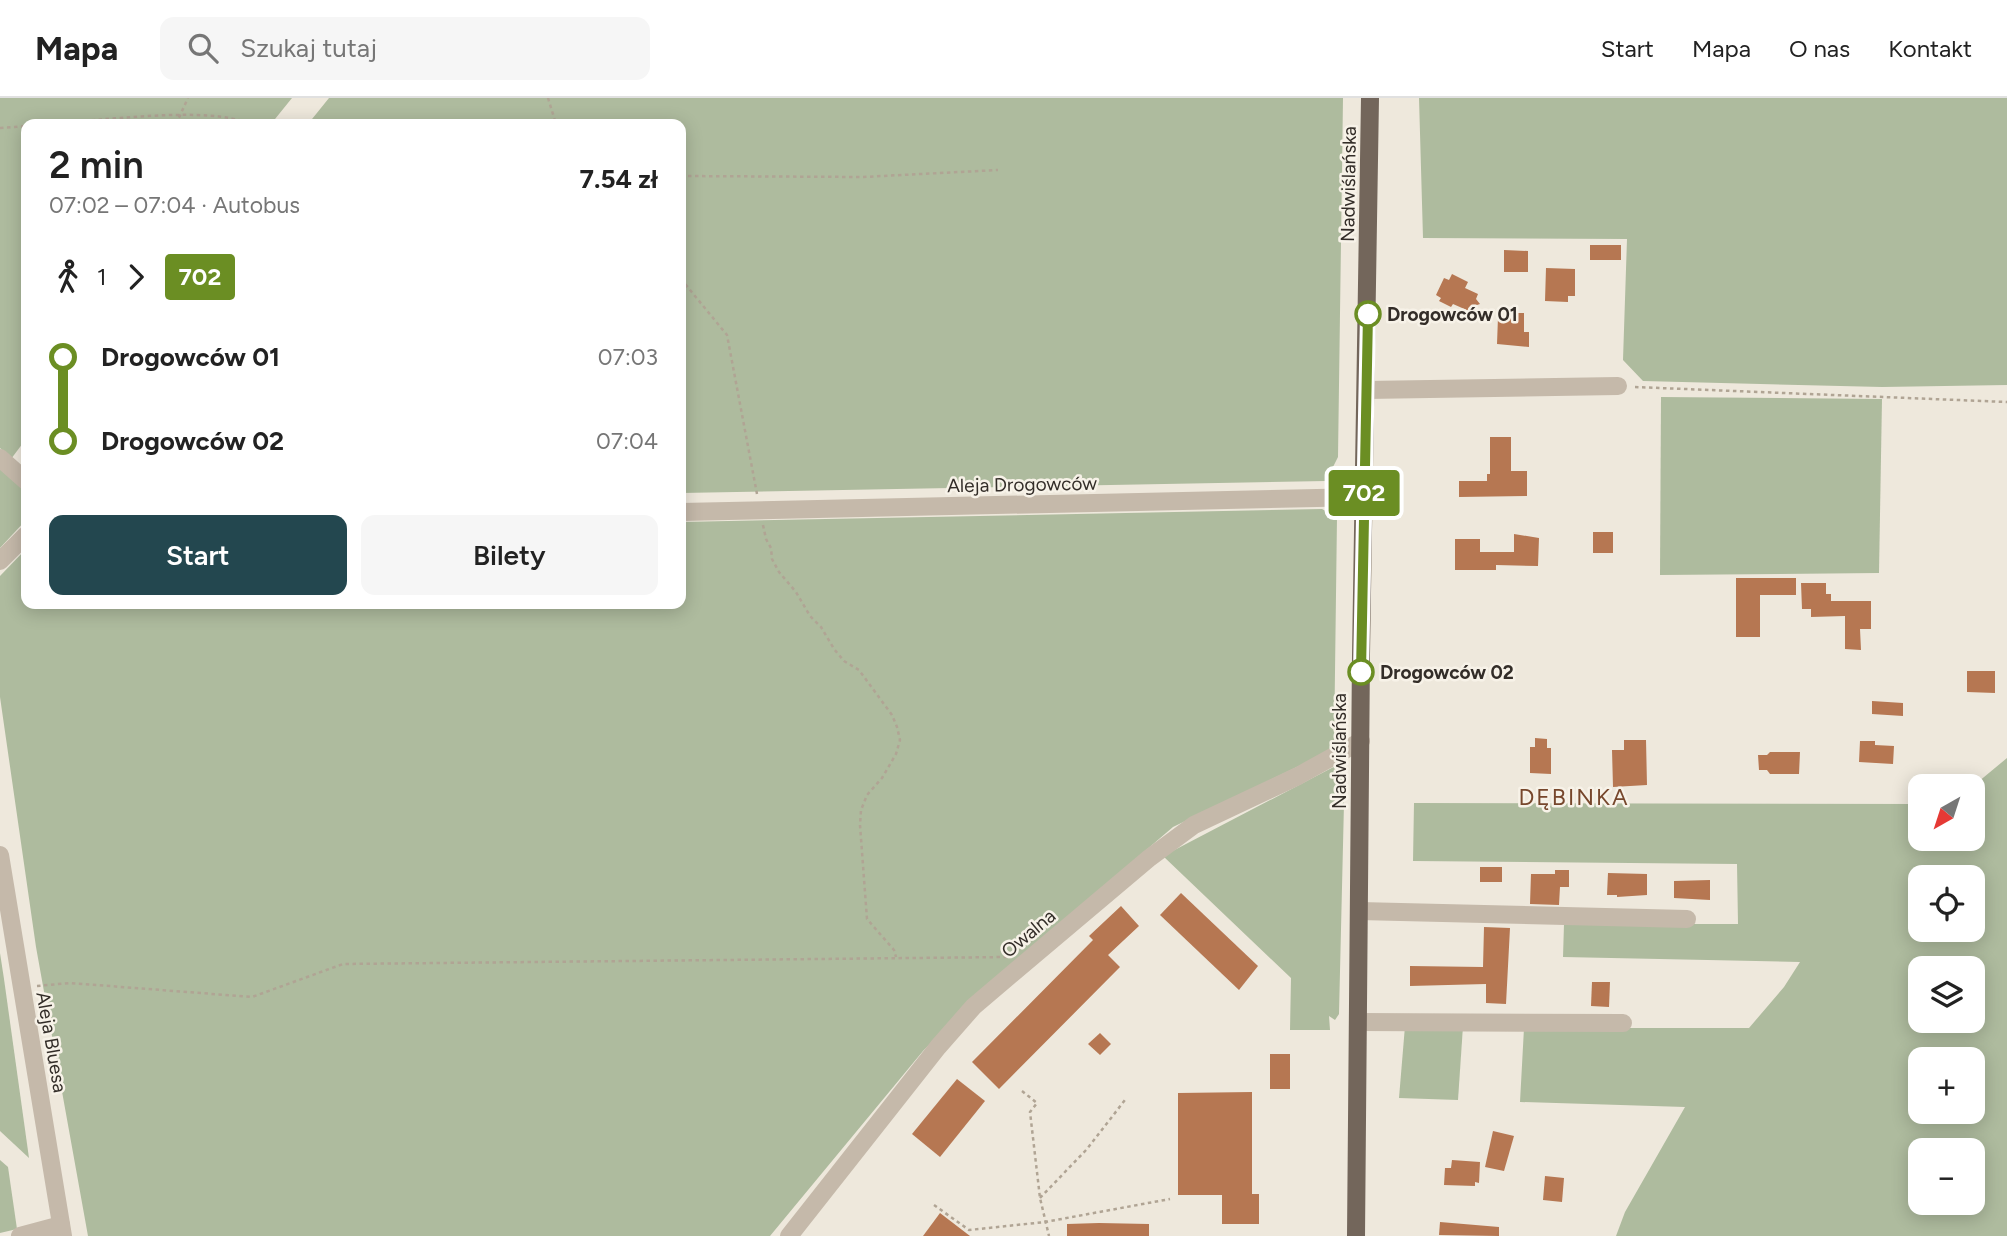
<!DOCTYPE html>
<html lang="pl">
<meta charset="utf-8">
<style>
body{margin:0;font-family:Figtree,sans-serif;background:#f6f6f6;color:#222;height:100vh;display:flex;flex-direction:column;font-size:26px;white-space:nowrap}
*{box-sizing:border-box;margin:0}
p{font-size:23px;color:#767676}
.icon{flex:none;width:38px;height:38px;fill:none;stroke:currentColor;stroke-width:2;stroke-linecap:round;stroke-linejoin:round}
.map{position:relative;flex:1;overflow:hidden}
.side{position:absolute;left:21px;top:21px;width:665px;height:490px;display:flex;flex-direction:column;background:#fff;border-radius:14px;box-shadow:0 4px 18px #0003}
.side>*{flex:none}
.badge{padding:0 14px;border-radius:5px;font-size:24px;line-height:46px}
.needle{width:46px;rotate:219deg}
.fabs{position:absolute;left:1908px;top:676px;display:grid;gap:14px}
.fabs a{display:grid;place-items:center;width:77px;height:77px;border-radius:14px;background:#fff;box-shadow:0 4px 18px #0003;font-size:35px}
.map>.badge{position:absolute;translate:-50% -50%;box-shadow:0 0 0 4px #fff}
.legs{display:flex;align-items:center;gap:10px;height:77px;padding:0 28px;font-size:23px}
.legs p{margin-inline-start:auto}
.head{display:flex;align-items:center;justify-content:space-between;height:119px;padding:0 28px}
h1{font-size:38px;font-weight:600;line-height:52px}
.cta{display:flex;gap:14px;margin-top:auto;padding:14px 28px}
.cta a{flex:1;height:80px;border-radius:14px;background:#23474f;color:#fff;font-size:28px;font-weight:600;line-height:80px;text-align:center}
.cta a+a{background:#f6f6f6;color:#222}
ul{padding:0 28px;list-style:none}
li{display:flex;align-items:center;gap:24px;height:84px;font-size:26px}
li i{display:grid;place-items:center;width:10px;height:100%;margin:0 9px;background:currentColor}
li i::after{content:'';width:18px;height:18px;margin:-9px;border:5px solid;border-radius:50%;background:#fff}
li p{margin-inline-start:auto}
li:first-child i{background:linear-gradient(#0000 50%,currentColor 0)}
li:last-child i{background:linear-gradient(currentColor 50%,#0000 0)}
header{display:flex;align-items:center;gap:42px;box-sizing:border-box;height:98px;padding:0 35px;background:#fff;border-bottom:2px solid #e0e0e0}
header strong{font-size:33px}
nav{display:flex;gap:38px;margin-inline-start:auto;font-size:24px}
.search{width:490px;height:63px;background:#f6f6f6;display:flex;align-items:center;gap:18px;box-sizing:border-box;padding:0 24px;border-radius:14px;color:#767676;font-size:26px}
.map>svg:first-child{display:block}
</style>
<header>
<strong>Mapa</strong>
<div class="search"><svg class="icon" aria-label="search" viewBox="0 0 24 24"><circle cx="10" cy="10" r="6"/><path d="M15 15l6 6"/></svg>Szukaj tutaj</div>
<nav><a>Start</a><a>Mapa</a><a>O nas</a><a>Kontakt</a></nav>
</header>
<div class="map">
<svg width="2007" height="1138" viewBox="0 0 2007 1138">
<rect width="100%" height="100%" fill="#eee8dc"/>
<!-- green -->
<g fill="#aebb9e" fill-rule="evenodd">
<polygon points="0,0 292,0 271,26 26,26 26,341 11,361 0,350"/>
<polygon points="329,0 1343,0 1338,359 1326,383 681,395 681,26 308,26"/>
<polygon points="1419,0 2007,0 2007,287 1882,289 1643,283 1623,262 1627,141 1423,140"/>
<polygon points="1661,299 1882,301 1879,475 1660,477"/>
<polygon points="0,371 26,394 26,422 0,450"/>
<polygon points="1322,411 1337,419 1334,651 1173,729 983,892 923,953 770,1138 88,1138 36,849 0,599 0,478 26,451 26,506 681,506 681,424"/>
<path d="M2007,660V1138H1616L1625,1114L1685,1009L1520,1004L1524,930H1749L1784,889L1800,864L1563,859L1564,826H1738L1737,766L1413,763L1414,705L1920,706V740H1972V689ZM1920,779H1972V831H1920ZM1920,870H1972V922H1920ZM1920,961H1972V1013H1920ZM1920,1052H1972V1104H1920Z"/>
<polygon points="1345,663 1339,916 1335,922 1329,918 1330,932 1290,932 1291,880 1163,758"/>
<polygon points="0,855 4,881 29,1060 0,1033"/>
<polygon points="1405,928 1463,928 1458,1002 1399,1000"/>
<polygon points="0,1062 8,1069 17,1131 0,1135"/>
</g>
<!-- building -->
<g fill="#b67752">
<rect x="1590" y="147" width="31" height="15"/>
<polygon points="1504,152 1528,153 1528,174 1504,174"/>
<polygon points="1546,170 1575,171 1575,198 1568,198 1568,204 1545,203"/>
<polygon points="1452,176 1468,184 1465,190 1478,196 1476,201 1480,206 1471,209 1469,213 1453,206 1451,209 1439,203 1441,200 1436,197 1444,180 1449,182"/>
<polygon points="1512,215 1524,215 1524,234 1529,234 1529,249 1497,246 1498,219 1512,219"/>
<polygon points="1490,339 1511,339 1511,373 1527,373 1527,398 1459,399 1459,383 1487,383 1487,376 1490,376"/>
<rect x="1593" y="434" width="20" height="21"/>
<polygon points="1514,436 1539,440 1538,468 1496,467 1496,472 1455,472 1455,441 1480,441 1480,454 1514,454"/>
<polygon points="1736,480 1796,480 1796,497 1760,497 1760,539 1736,539"/>
<polygon points="1801,485 1826,485 1826,496 1831,496 1831,503 1871,503 1871,531 1860,531 1861,552 1845,551 1845,518 1811,519 1811,511 1802,511"/>
<polygon points="1967,573 1995,573 1995,595 1967,594"/>
<polygon points="1872,603 1903,605 1903,618 1872,616"/>
<polygon points="1535,640 1547,641 1547,650 1551,650 1551,676 1530,675 1530,649 1535,649"/>
<polygon points="1624,642 1646,642 1647,687 1613,689 1612,652 1624,652"/>
<polygon points="1860,643 1875,643 1875,647 1894,648 1893,666 1859,664"/>
<polygon points="1770,654 1800,654 1799,676 1770,676 1767,672 1759,672 1758,657 1767,657"/>
<rect x="1480" y="769" width="22" height="15"/>
<polygon points="1555,772 1569,772 1569,789 1560,789 1559,807 1530,806 1531,776 1555,776"/>
<polygon points="1608,775 1647,776 1647,797 1617,799 1617,797 1607,797"/>
<polygon points="1710,782 1710,802 1674,800 1674,783"/>
<polygon points="1181,795 1258,868 1239,892 1160,817"/>
<polygon points="1121,808 1139,828 1108,857 1120,869 999,991 972,964 1093,842 1089,838"/>
<polygon points="1484,829 1510,830 1506,906 1486,905 1486,886 1410,888 1410,868 1483,869"/>
<polygon points="1592,884 1610,884 1609,909 1591,908"/>
<polygon points="1100,935 1111,946 1100,957 1088,946"/>
<rect x="1270" y="956" width="20" height="35"/>
<polygon points="957,981 985,1003 940,1059 912,1036"/>
<polygon points="1252,994 1252,1096 1259,1096 1259,1126 1222,1126 1222,1097 1178,1097 1178,995"/>
<polygon points="1493,1033 1514,1038 1504,1073 1485,1069"/>
<polygon points="1452,1062 1480,1064 1479,1085 1475,1084 1475,1088 1444,1087 1445,1070 1451,1070"/>
<polygon points="1545,1078 1564,1080 1562,1104 1543,1102"/>
<polygon points="940,1115 970,1138 923,1138"/>
<polygon points="1440,1124 1499,1129 1499,1138 1439,1137"/>
<polygon points="1099,1125 1149,1126 1149,1138 1067,1138 1067,1126"/>
</g>
<g fill="none" stroke-linecap="round" stroke-linejoin="round">
<!-- path -->
<g stroke="#b0a494" stroke-width="2.5" stroke-dasharray="3.5 3.5" stroke-linecap="butt">
<polyline points="548,0 556,26"/>
<path d="M50,26C95,23 212,7 249,26"/>
<polyline points="176,26 188,0"/>
<polyline points="0,30 26,28"/>
<polyline points="681,78 863,79 998,72"/>
<polyline points="681,181 727,237 757,396"/>
<polyline points="1635,289 2007,304"/>
<polyline points="763,427 766,441 771,450 772,461 779,474 796,494 810,518 821,529 834,551 844,563 859,572 892,617 897,629 900,642 896,656 882,680 867,697 861,712 860,727 867,821 894,852 896,859"/>
<polyline points="37,888 70,885 252,899 343,866 1008,859"/>
<polyline points="1022,993 1037,1005 1030,1014 1040,1100 1049,1138"/>
<polyline points="1040,1100 1087,1051 1125,1002"/>
<polyline points="934,1107 969,1132 1045,1124 1170,1101"/>
</g>
<!-- minor -->
<g stroke="#c5b9aa" stroke-width="18">
<polyline points="1366,292 1618,288"/>
<polyline points="0,360 26,383"/>
<polyline points="681,414 1364,399"/>
<polyline points="0,463 26,437"/>
<polyline points="0,757 63,1138"/>
<polyline points="1359,813 1687,821"/>
<polyline points="1358,924 1623,925"/>
<polyline points="20,1138 61,1127"/>
<polyline points="789,1138 938,949 974,908 1148,761 1194,727 1298,678 1361,643"/>
</g>
<!-- major -->
<polyline stroke="#73665b" stroke-width="18" points="1356,1138 1361,557 1370,0"/>
</g>
<g fill="none" stroke-linecap="round" stroke-linejoin="round">
<!-- line-1 casing -->
<g stroke="#fff" stroke-width="16">
<polyline id="line-1" points="1361,574 1368,216"/>
</g>
<!-- line-1 -->
<use href="#line-1" stroke="#6b8e23" stroke-width="10"/>
</g>
<!-- markers -->
<g fill="#fff" stroke="#6b8e23" stroke-width="3.5">
<circle cx="1368" cy="216" r="12"/>
<circle cx="1361" cy="574" r="12"/>
</g>
<g text-anchor="middle" stroke-width="5" stroke-linejoin="round" paint-order="stroke">
<!-- street labels -->
<g font-size="19" fill="#332d28" stroke="#f7f2e8">
<text transform="translate(1348 86) rotate(-89)" y="7">Nadwiślańska</text>
<text transform="translate(1022 386) rotate(-1)" y="7">Aleja Drogowców</text>
<text transform="translate(1339 653) rotate(-90)" y="7">Nadwiślańska</text>
<text transform="translate(1028 835) rotate(-40)" y="7">Owalna</text>
<text transform="translate(52 944) rotate(80)" y="7">Aleja Bluesa</text>
</g>
<!-- stop labels -->
<g font-size="19" font-weight="bold" fill="#332d28" stroke="#f7f2e8" text-anchor="start">
<text x="1387" y="223">Drogowców 01</text>
<text x="1380" y="581">Drogowców 02</text>
</g>
<!-- quarter labels -->
<g font-size="23" letter-spacing="2" fill="#77472c" stroke="#f7f2e8">
<text x="1574" y="707">DĘBINKA</text>
</g>
</g>
</svg>
<div class="fabs">
<a><svg class="needle" viewBox="-14 -14 28 28"><path d="M0-13l5 13h-10z" fill="#e53935"/><path d="M0 13l5-13h-10z" fill="#767676"/></svg></a>
<a><svg class="icon" aria-label="locate" viewBox="0 0 24 24"><circle cx="12" cy="12" r="6"/><path d="M12 2v4M12 18v4M2 12h4M18 12h4"/></svg></a>
<a><svg class="icon" aria-label="layers" viewBox="0 0 24 24"><path d="M12 4l9 5-9 5-9-5zM3 14l9 5 9-5"/></svg></a>
<a>+</a>
<a>−</a>
</div>
<b class="badge" style="left:1364px;top:395px;background:#6b8e23;color:#fff">702</b>
<section class="side">
<div class="head"><div><h1>2 min</h1><p>07:02 – 07:04 · Autobus</p></div><b>7.54 zł</b></div>
<div class="legs"><svg class="icon" aria-label="walk" viewBox="0 0 24 24"><circle cx="13" cy="4" r="2"/><path d="M13 8l-2 6 4 7M11 14l-3 7M7 12l3-4h3l4 4"/></svg>1<svg class="icon" aria-label="forward" viewBox="0 0 24 24"><path d="M9 5l7 7-7 7"/></svg><b class="badge" style="background:#6b8e23;color:#fff">702</b></div>
<ul>
<li><i style="color:#6b8e23"></i><b>Drogowców 01</b><p>07:03</p></li>
<li><i style="color:#6b8e23"></i><b>Drogowców 02</b><p>07:04</p></li>
</ul>
<div class="cta"><a>Start</a><a>Bilety</a></div>
</section>
</div>
